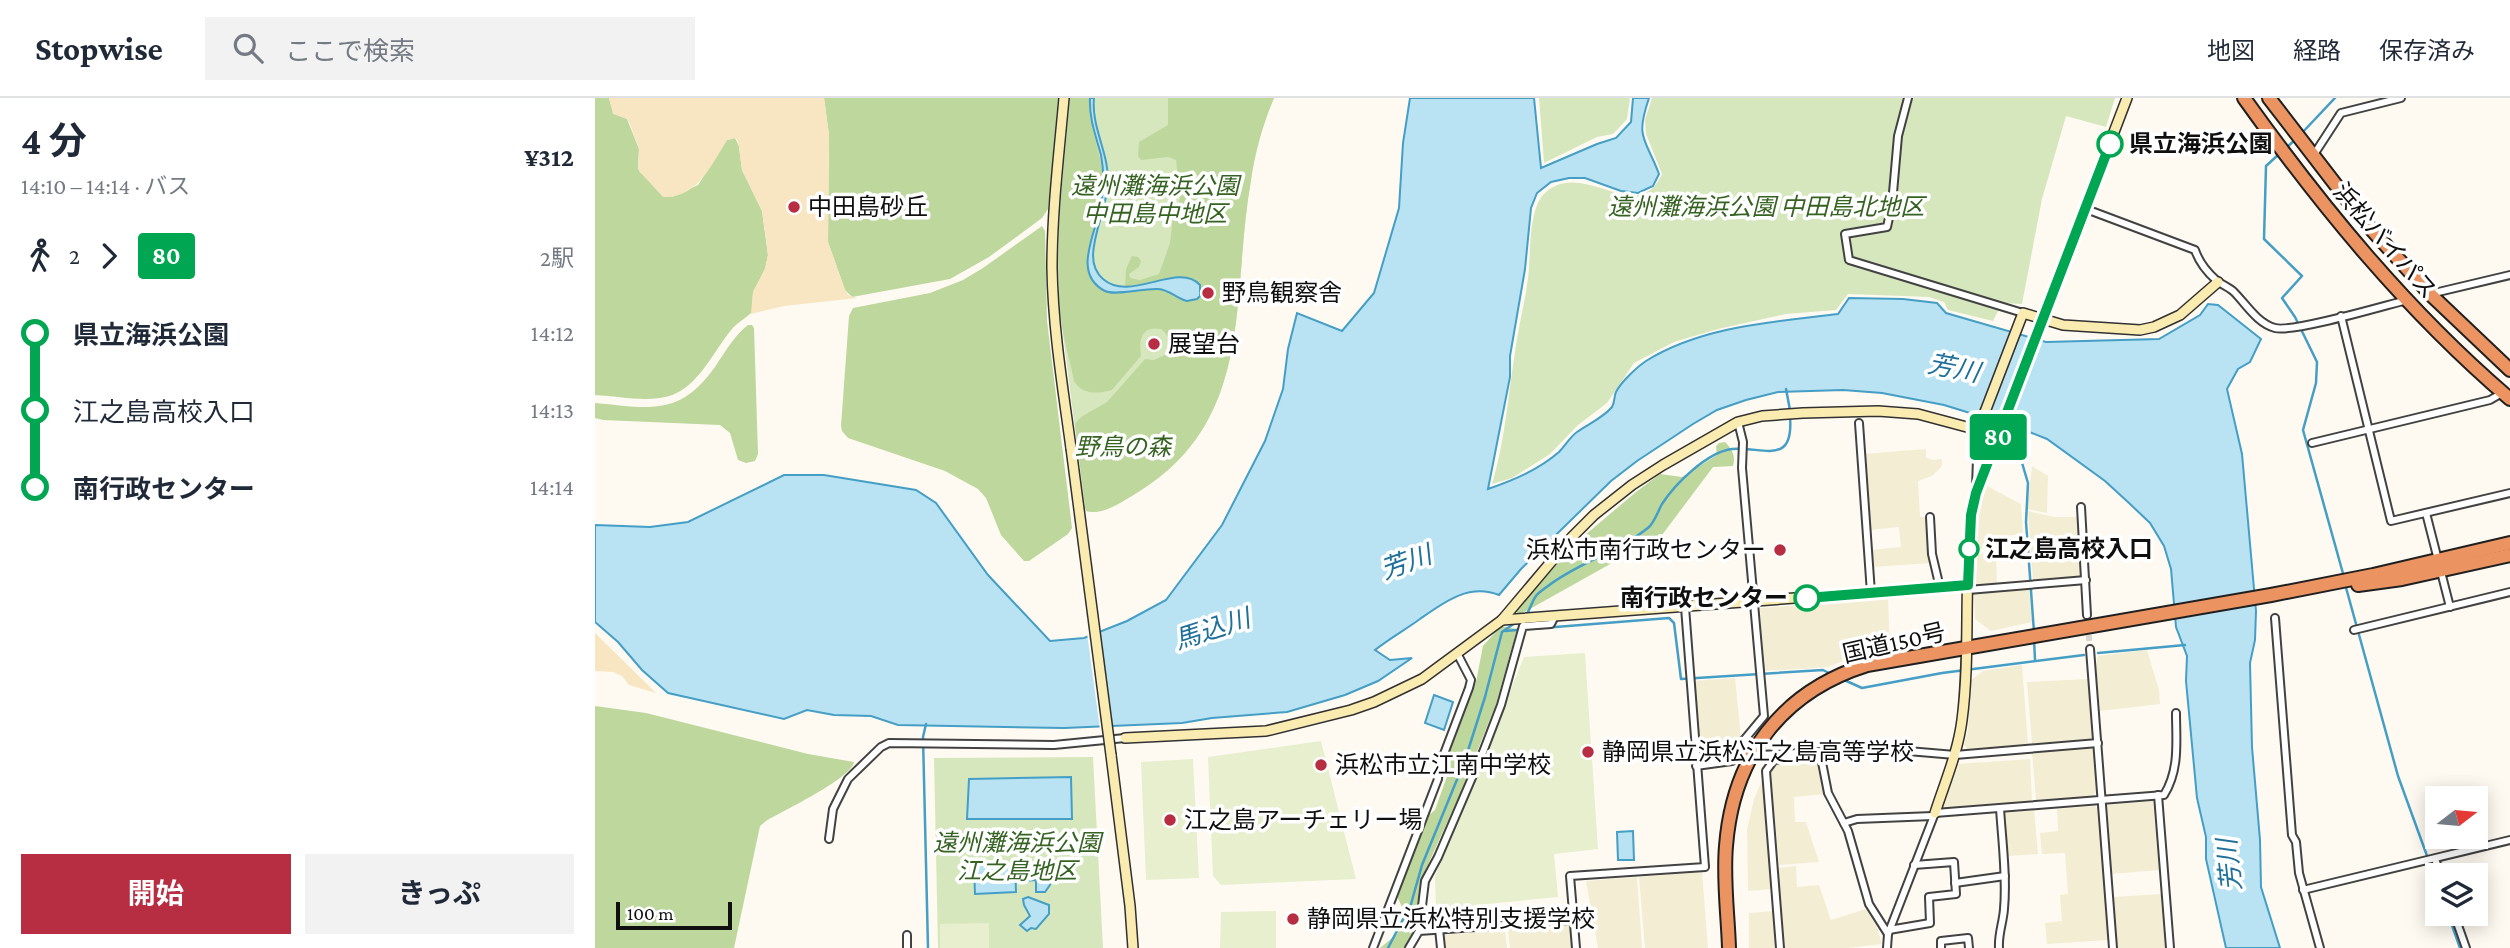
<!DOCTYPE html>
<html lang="ja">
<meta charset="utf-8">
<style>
body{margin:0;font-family:"Crimson Pro","Noto Sans JP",serif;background:#f2f2f3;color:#1f2937;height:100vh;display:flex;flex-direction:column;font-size:26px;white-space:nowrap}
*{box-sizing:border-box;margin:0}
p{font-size:23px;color:#747a83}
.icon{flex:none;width:38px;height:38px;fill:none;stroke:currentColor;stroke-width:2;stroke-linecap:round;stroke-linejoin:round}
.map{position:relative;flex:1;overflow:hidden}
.side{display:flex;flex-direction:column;background:#fff;width:595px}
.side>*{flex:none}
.badge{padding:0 14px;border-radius:5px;font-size:24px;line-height:46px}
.needle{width:46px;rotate:74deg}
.fabs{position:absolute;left:1830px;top:688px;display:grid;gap:14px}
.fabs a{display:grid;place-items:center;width:63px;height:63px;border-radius:0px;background:#fff;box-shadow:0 4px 18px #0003;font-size:35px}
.scale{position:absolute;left:21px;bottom:18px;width:116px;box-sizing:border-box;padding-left:7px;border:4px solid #0f0f0f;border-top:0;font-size:19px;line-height:24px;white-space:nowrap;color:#0f0f0f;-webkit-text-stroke:5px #fff;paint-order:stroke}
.map>.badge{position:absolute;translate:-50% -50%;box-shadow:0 0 0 4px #fff}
.legs{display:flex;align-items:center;gap:10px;height:77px;padding:0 21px;font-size:23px}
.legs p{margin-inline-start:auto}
.overview{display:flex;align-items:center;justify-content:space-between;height:119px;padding:0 21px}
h1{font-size:38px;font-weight:700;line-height:52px}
.button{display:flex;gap:14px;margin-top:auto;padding:14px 21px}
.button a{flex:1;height:80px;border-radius:0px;background:#b72e42;color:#fff;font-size:28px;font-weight:700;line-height:80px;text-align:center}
.button a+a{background:#f2f2f3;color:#1f2937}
ul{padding:0 21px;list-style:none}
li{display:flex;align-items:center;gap:24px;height:77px;font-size:26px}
li i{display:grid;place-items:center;width:10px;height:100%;margin:0 9px;background:currentColor}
li i::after{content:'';width:18px;height:18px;margin:-9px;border:5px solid;border-radius:50%;background:#fff}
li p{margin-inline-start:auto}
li:first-child i{background:linear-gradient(#0000 50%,currentColor 0)}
li:last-child i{background:linear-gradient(currentColor 50%,#0000 0)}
header{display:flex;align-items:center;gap:42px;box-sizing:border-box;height:98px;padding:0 35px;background:#fff;border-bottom:2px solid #e0e1e3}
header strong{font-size:33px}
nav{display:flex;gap:38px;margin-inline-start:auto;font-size:24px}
.search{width:490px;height:63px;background:#f2f2f3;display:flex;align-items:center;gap:18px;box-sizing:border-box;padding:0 24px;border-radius:0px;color:#747a83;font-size:26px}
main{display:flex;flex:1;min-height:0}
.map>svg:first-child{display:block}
</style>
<header>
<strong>Stopwise</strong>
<div class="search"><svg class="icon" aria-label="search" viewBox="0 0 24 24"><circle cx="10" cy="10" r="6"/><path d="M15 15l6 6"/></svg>ここで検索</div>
<nav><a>地図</a><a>経路</a><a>保存済み</a></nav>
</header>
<main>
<section class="side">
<div class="overview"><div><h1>4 分</h1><p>14:10 – 14:14 · バス</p></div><b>¥312</b></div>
<div class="legs"><svg class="icon" aria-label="walk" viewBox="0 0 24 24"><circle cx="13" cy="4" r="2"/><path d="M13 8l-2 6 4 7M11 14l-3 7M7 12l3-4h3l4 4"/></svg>2<svg class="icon" aria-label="forward" viewBox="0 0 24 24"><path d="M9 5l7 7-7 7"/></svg><b class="badge" style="background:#00a651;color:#fff">80</b><p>2駅</p></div>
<ul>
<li><i style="color:#00a651"></i><b>県立海浜公園</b><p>14:12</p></li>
<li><i style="color:#00a651"></i><span>江之島高校入口</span><p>14:13</p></li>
<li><i style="color:#00a651"></i><b>南行政センター</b><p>14:14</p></li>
</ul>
<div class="button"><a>開始</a><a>きっぷ</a></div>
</section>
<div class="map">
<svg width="1915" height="850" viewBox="0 0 1915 850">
<rect width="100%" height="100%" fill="#fefaf1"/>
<!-- farmland -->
<g fill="#f3edd3">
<polygon points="1331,351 1331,360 1338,362 1347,361 1347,368 1337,378 1323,383 1325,419 1333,419 1337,465 1277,469 1276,452 1306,449 1304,429 1274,432 1268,356"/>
<polygon points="1437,368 1453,378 1452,415 1432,411"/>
<polygon points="1392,388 1426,406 1428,436 1400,439 1401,452 1380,450 1382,417"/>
<polygon points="1433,413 1459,419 1483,419 1488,475 1485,479 1438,482"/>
<polygon points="1382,456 1401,457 1402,485 1380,487"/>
<polygon points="1434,490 1437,524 1396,533 1380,521 1379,496 1412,494 1416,491"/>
<polygon points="1293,501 1295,549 1265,556 1233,569 1169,573 1165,510"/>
<polygon points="1552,552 1564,592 1565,606 1505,613 1501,567 1503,558"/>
<polygon points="1427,567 1433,646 1372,651 1369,647 1373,632 1376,582 1388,573"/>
<polygon points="1140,580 1146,640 1138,655 1105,658 1100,583"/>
<polygon points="1493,581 1497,639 1494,643 1437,646 1432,584"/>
<polygon points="1495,649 1499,652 1501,694 1498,698 1441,702 1437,653"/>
<polygon points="1435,661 1437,703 1346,711 1363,666"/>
<polygon points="1219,662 1223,665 1230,696 1199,699 1200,724 1211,724 1224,764 1184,767 1176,675 1182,665"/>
<polygon points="1169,678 1177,791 1153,793 1152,732 1159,701"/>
<polygon points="1558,703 1564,772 1516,776 1510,707"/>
<polygon points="1500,708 1503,711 1513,842 1452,846 1450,825 1467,823 1465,797 1473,796 1470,755 1447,756 1445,735 1463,733 1462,711"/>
<polygon points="1439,712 1443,756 1413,758 1409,716 1411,714"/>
<polygon points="1201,768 1202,789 1224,787 1236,822 1271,811 1281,827 1287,846 1253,850 1190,850 1183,770"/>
<polygon points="1107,774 1113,850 1050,850 1044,779"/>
<polygon points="1042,779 1047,850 1003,850 991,783"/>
<polygon points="1566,796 1570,850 1521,850 1518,799"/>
<polygon points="1180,813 1182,850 1154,850 1154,815"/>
<polygon points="975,827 977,850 915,850 913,832"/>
<polygon points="910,832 912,850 849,850 848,837"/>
</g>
<!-- green -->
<g fill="#d7e7bd">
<path d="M475,0H679C668,26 660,54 656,82C635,200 662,323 540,396C527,404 506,418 491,413L490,409L464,205V136Z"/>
<polygon points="944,0 1035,0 1032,21 1018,36 1002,39 949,65"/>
<path d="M1057,0H1520L1511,29L1471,18L1447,101L1427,206L1407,205L1398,223L1353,212L1349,204L1334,199L1253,196L1241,212L1191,216L1123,231L1079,244L1039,265L1012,305L983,327L955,356L917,380L897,386C910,343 913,298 920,254C923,229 930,205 933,180C936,158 933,114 948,97C986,57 1042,131 1067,76L1051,36L1050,22Z"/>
<polygon points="498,659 508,850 343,850 339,660"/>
</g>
<!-- forest -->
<g fill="#bdd79d">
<path d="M0,0H14C17,13 21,15 32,21L44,51L43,70L45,74L77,99L103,87L132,42L140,40L144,48L147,72L167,113L173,157L170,171L158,194L157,214C151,220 143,224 137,231C116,256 101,296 65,300C44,303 21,298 0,297Z"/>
<polygon points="229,0 463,0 453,111 447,120 394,159 355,181 257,199 250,192 233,144 234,37"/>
<path d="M475,0H495C493,29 508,56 508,85C508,96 507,107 504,117C502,128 496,137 494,148C489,169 499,196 524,195C536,195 548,190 561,191C572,192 576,198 586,201C590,203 597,201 602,201L605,198C609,167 548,186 530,190L531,171L537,158L543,159L546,163L544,169L534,176L535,180L545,182L564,176L575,145L578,119L585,101L581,62L573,59L546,62L543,58L544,44L573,27V0H679C668,26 660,54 656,82C635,200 662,323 540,396C527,404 506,418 491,413L490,409L480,326L486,319L512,304L550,261L559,262L570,257C577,247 575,238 566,231C545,227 544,243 546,258L517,292C503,296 487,297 479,283C475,262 468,241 466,220C458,147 469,73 475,0Z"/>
<polygon points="447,128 450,133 452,223 477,430 473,436 434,463 429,463 406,437 391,400 383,391 350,373 253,340 247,333 246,328 254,218 258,210 335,195 368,182 388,170"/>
<path d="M153,227H157L159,230L163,356L160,363L151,365L143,362L135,335L125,327L8,322L0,320V305C55,310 84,319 120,269C130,254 139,238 153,227Z"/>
<path d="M1130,344C1137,351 1141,358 1138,368L1118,369L1067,437L924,517L920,512L983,443L1041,394L1065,376L1087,379L1122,357L1121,348L1124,345Z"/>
<polygon points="906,528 922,531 901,606 865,696 826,782 821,827 810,850 785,850 802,836 810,816 802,798 834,717 840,712 855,670 855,649 881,584 888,548"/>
<path d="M0,608L51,615L213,656L259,664C257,680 188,713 171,723L165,728L139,850H0Z"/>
</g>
<!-- sand -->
<g fill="#f7e6c1">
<path d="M14,0H229L234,37L233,144L250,192L253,197L262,200L189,208L156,216L158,194L170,171L173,157L167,113L147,72L143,43L140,40L132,42C117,66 102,101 68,99L45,74L43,70L44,51L35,26L32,21L18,16Z"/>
<polygon points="0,535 61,595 34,587 27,578 18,574 0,573"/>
</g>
<!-- pitch -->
<g fill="#e7efce">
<polygon points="990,555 1003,751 959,756 963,799 841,811 840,779 929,559"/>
<polygon points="726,643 761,781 626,787 618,778 613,659"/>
<polygon points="598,661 604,780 551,782 546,664"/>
<polygon points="681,813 681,850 625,850 626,814"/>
<polygon points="394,825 394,850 345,850 345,826"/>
</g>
<!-- water -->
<g fill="#b9e3f3" stroke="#449ec5" stroke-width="2">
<path d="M495,0H499C496,29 514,55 513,84C512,109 499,132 498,157C498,167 501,175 508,181C535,205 583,163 605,187V198L602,201L592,203C581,200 575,192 563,191C549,190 520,198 510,193C475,175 503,132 506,105C509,90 509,73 506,57C501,38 494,21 495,0Z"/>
<path d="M815,0H939L946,70L1002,46L1021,40L1036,24L1038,0H1054C1040,41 1050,39 1064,76L1058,88L1043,95L1026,93L990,80H974L956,84L942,95L936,110L930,171L915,258V279L893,391C919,382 943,372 964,354C970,348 975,339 982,334C993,326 1008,320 1017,309C1020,304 1019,298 1021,294C1026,284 1042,269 1051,263C1107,228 1179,224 1243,216L1254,200L1308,201L1342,205L1351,215L1451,244L1564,241L1605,217L1613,206L1623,207L1666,241L1655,264L1643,271L1632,291L1647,356L1661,513L1660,542L1655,565L1657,649L1665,742L1666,789L1685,850H1631L1611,761V739L1602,700L1591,583L1592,558L1581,529L1576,471L1569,448L1555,425L1534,405L1510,383L1452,341L1427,331L1349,307L1287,295L1248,292L1183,294L1151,302L1122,312L1098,326L1042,363L1016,383L926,471L904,497C874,485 849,504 825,521C810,532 795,540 780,552L795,562L817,560L783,583L750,597L692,614L617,620L587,625L469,630L303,627L276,618L239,617L212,612L189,621L73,595L47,572L23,544L0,524V427L55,429L93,424L189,377H229L321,392L341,405L393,477L455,543L489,540L532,523L571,502L627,427L670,343L688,291L693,251L702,215L747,233L779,195L804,110L808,45Z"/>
<polygon points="839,597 858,604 849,632 830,625"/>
<polygon points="476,679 477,721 372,721 374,681"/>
<polygon points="1038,733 1039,762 1023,762 1022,734"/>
<polygon points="420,766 421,794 380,796 379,768"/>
<polygon points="445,770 454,777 455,787 450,794 441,794 441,782 428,783 424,774 430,771"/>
<polygon points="433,799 454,807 454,816 441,831 436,830 432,833 425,827 435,818 429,807 428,801"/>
</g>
<!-- pier -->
<polygon fill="#fefaf1" points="505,530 518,631 505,632 492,535"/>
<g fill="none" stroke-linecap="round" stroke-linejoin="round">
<!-- stream -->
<g stroke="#449ec5" stroke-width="2.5">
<polyline points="1706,36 1740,0"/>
<polyline points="1691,50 1702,40"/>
<polyline points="1683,57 1671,68 1669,141 1707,178 1687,200 1700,219 1722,264 1721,285 1708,332 1749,479"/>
<polyline points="1191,291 1195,312"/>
<polyline points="1406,337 1414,348 1425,358 1433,385 1431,424 1439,534"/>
<polyline points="1750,486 1803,678 1843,788"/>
<path d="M931,517C936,511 936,504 941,498C943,495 949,491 953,488C984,464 1024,454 1054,429C1060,423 1063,413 1067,406C1080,386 1112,354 1137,351C1167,348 1199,369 1195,319"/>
<polyline points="910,533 1074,520 1079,525 1086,581 1228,572 1238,577"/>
<polyline points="1439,541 1440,562"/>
<polyline points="1503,555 1590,547"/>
<polyline points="1247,581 1267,590 1347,575 1489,557"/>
<polyline points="331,626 328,639 333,850"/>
<polyline points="1853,816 1865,850"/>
<polyline points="793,850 816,806 827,767 870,662 890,599 907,534 920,525"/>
</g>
<!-- street-tunnel -->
<polyline stroke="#dad7cf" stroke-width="6" stroke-dasharray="6 3" stroke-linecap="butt" points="1493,528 1495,551"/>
<!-- street casing -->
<g stroke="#424242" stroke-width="10">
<g id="street">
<polyline points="1313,0 1303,38 1297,106 1292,129 1250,136 1254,162 1428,215"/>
<polyline points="1718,58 1746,15 1806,0"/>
<path d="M1491,111L1600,152C1604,164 1612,174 1621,182C1627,187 1634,189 1639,194C1651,206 1662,225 1680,230C1698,235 1788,208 1812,202"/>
<polyline points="1835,196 1915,177"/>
<polyline points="1746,218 1796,423 1915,395"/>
<polyline points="1264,325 1276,495"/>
<polyline points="1717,345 1895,302 1907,295"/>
<polyline points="1381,389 1383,332"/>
<polyline points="1486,409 1492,517"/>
<polyline points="1831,415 1855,509"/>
<polyline points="1335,419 1337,456 1345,490"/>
<polyline points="1373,492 1491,482"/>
<polyline points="1680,520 1697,737 1701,744 1704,775 1725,850"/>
<polyline points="1759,532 1915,494"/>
<polyline points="1495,551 1518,850"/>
<polyline points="1225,654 1233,695 1253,733 1274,806 1293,836"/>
<polyline points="1164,657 1225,654"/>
<polyline points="1101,663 1133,659"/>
<polyline points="1101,668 1137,663 1149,642 1169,618 1147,370 1148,344 1143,324"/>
<polyline points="1563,697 1575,850"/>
<polyline points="1249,725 1262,721 1338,718"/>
<polyline points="234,741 238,711 253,681 286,649 294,645 459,647 530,640"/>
<polyline points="1840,761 1846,777"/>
<polyline points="1360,785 1410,778"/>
<polyline points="1708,792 1915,742"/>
<polyline points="1859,816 1871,850"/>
<polyline points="844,831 846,850"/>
<polyline points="1294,832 1335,825 1334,799 1361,796 1359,764 1319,767"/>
<polyline points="824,833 830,783 843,759 888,654 906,607 928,528 956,526 960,518"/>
<polyline points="312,837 312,850"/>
<polyline points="778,850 843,681 844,669 874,590 876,582 863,557"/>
<polyline points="814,850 824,833 979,822"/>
<polyline points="981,850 975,778 1110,769 1090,509"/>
<polyline points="1185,850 1171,673 1179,662 1219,658 1234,650 1266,649 1360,657 1503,645"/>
<path d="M1292,850L1293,836L1340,715L1569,697C1585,671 1581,643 1581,615"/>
<polyline points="1346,850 1346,843 1373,840 1374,850"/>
<path d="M1404,850C1403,836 1408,825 1409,811C1412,778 1407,743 1405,710"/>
</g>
</g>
<!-- secondary casing -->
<g stroke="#313131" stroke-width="12">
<g id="secondary">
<path d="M469,0C464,56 457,113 457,170C458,231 468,291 476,350"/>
<polyline points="907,522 1373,487"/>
<polyline points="530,640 671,633 756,612 779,604 827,581 907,522 977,439 999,417 1037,387 1068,367 1143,324 1167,318 1208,315 1283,313 1323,316 1383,332 1428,215 1468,227 1545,232 1559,229 1585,217 1623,184"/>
<polyline points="516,657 535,808 538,850"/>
<path d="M1340,715C1350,684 1363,654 1367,622C1377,546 1366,469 1381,395L1532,0"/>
</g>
</g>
<!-- highway casing -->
<g stroke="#202020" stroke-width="16">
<g id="highway">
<path d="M1649,0C1727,109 1812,213 1915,301"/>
<polyline points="1674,0 1767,121 1835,196 1915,272"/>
<polyline points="1763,487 1807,481 1915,457"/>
<path d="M1134,850C1133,817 1128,782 1131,748C1138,659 1186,594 1272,567L1676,497L1778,477L1915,445"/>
</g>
</g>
<!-- street -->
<use href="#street" stroke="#fff" stroke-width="6"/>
<!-- secondary -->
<use href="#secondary" stroke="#faebb1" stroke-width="9"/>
<!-- highway -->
<use href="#highway" stroke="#eb9462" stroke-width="12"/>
<!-- secondary-bridge casing -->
<g stroke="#313131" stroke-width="12" stroke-linecap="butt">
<polyline id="secondary-bridge" points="476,350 516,657"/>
</g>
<!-- secondary-bridge -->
<use href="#secondary-bridge" stroke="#faebb1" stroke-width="9"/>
</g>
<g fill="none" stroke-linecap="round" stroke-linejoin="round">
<!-- line-1 casing -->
<g stroke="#fff" stroke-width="16">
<polyline id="line-1" points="1212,500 1373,487 1376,417 1381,395 1515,46"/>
</g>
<!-- line-1 -->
<use href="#line-1" stroke="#00a651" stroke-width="10"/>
</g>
<!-- markers -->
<g fill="#fff" stroke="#00a651" stroke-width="3.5">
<circle cx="1515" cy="46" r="12"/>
<circle cx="1374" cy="451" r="9"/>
<circle cx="1212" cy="500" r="12"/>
</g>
<g fill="#b72e42" stroke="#fff" stroke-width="2.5">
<circle cx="199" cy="109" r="7"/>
<circle cx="613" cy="195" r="7"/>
<circle cx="559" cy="246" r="7"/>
<circle cx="1185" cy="452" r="7"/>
<circle cx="993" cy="654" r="7"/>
<circle cx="726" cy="667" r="7"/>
<circle cx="575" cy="722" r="7"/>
<circle cx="698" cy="821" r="7"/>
</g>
<g text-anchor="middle" stroke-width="7" stroke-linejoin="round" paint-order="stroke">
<!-- stop labels -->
<g font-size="24" font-weight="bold" fill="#0f0f0f" stroke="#fff" text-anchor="start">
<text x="1534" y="54">県立海浜公園</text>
<text x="1390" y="459">江之島高校入口</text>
<text x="1193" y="508" text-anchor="end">南行政センター</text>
</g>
<!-- park labels -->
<g font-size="24" font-style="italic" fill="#366322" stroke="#fff">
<text x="560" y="96">遠州灘海浜公園<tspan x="560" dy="28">中田島中地区</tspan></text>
<text x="1171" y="117">遠州灘海浜公園 中田島北地区</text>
<text x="528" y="357">野鳥の森</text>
<text x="422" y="753">遠州灘海浜公園<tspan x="422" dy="28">江之島地区</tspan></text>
</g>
<!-- poi labels -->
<g font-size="24" fill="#0f0f0f" stroke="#fff" text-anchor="start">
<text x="213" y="117">中田島砂丘</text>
<text x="627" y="203">野鳥観察舎</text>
<text x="573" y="254">展望台</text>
<text x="1171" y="460" text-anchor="end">浜松市南行政センター</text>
<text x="1007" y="662">静岡県立浜松江之島高等学校</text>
<text x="740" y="675">浜松市立江南中学校</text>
<text x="589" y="730">江之島アーチェリー場</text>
<text x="712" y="829">静岡県立浜松特別支援学校</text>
</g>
<!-- street labels -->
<g font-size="24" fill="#0f0f0f" stroke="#fff">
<text transform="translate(1790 143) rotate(49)" y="8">浜松バイパス</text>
<text transform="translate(1299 545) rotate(-13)" y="8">国道150号</text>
</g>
<!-- water labels -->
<g font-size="26" font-style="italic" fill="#1f709a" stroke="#fff">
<text transform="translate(1359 270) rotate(11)" y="9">芳川</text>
<text transform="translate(811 464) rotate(-20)" y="9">芳川</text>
<text transform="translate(617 531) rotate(-18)" y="9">馬込川</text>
<text transform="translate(1634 767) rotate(-96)" y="9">芳川</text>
</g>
</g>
</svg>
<div class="fabs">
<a><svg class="needle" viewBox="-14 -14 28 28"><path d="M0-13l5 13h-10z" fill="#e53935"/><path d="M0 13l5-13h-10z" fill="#747a83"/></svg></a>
<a><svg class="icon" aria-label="layers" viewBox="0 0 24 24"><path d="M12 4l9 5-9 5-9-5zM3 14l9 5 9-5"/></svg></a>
</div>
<div class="scale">100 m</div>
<b class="badge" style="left:1403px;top:339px;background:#00a651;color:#fff">80</b>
</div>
</main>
